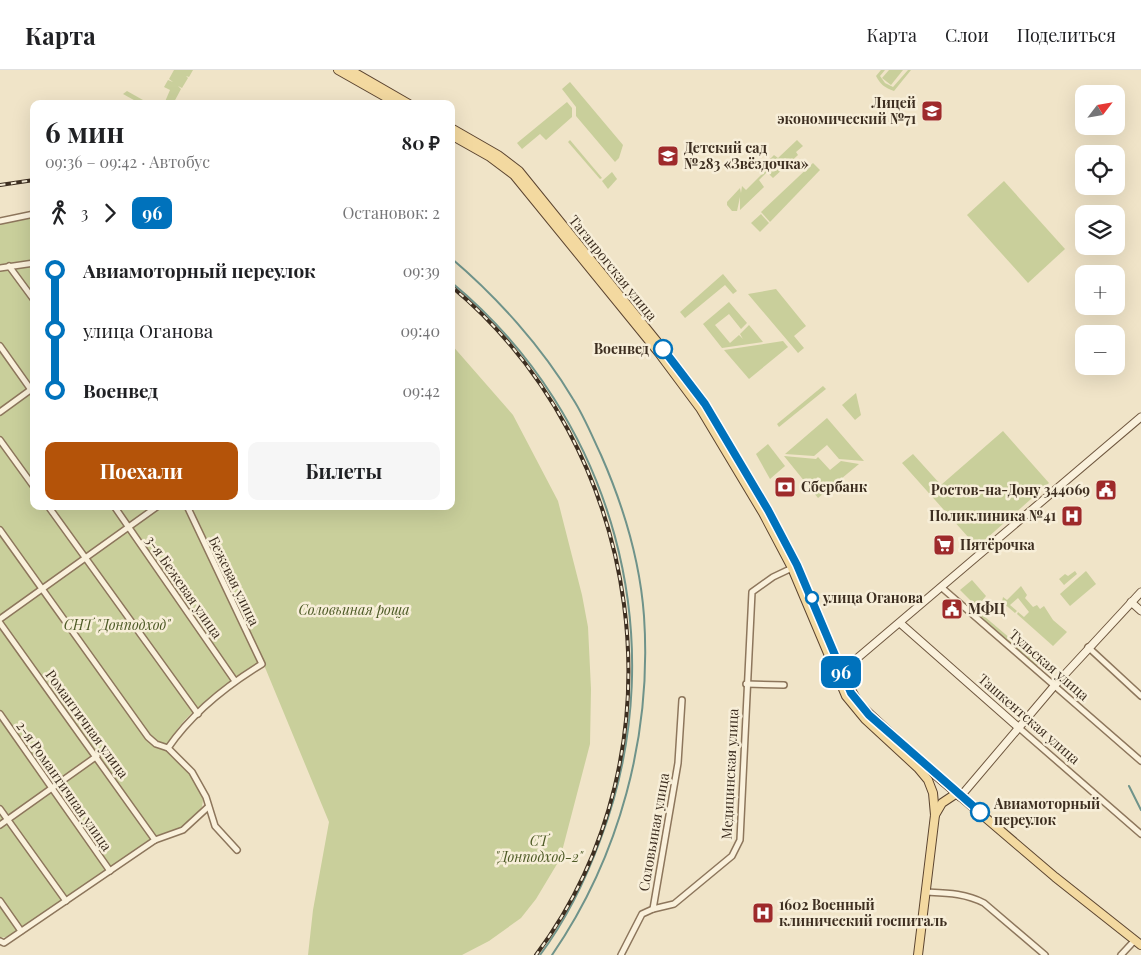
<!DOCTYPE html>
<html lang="ru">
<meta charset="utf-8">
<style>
body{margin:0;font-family:"Playfair Display",serif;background:#f6f6f6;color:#202124;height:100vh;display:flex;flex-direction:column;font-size:19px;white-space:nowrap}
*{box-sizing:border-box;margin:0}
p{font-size:16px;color:#757577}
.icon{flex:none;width:28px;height:28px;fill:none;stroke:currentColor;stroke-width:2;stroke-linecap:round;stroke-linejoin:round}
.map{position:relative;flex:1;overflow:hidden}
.sheet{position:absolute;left:30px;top:30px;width:425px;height:410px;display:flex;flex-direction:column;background:#fff;border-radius:10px;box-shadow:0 5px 20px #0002}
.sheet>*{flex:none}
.badge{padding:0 10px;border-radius:8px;font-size:18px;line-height:32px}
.needle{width:32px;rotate:59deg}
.buttons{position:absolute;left:1075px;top:15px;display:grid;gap:10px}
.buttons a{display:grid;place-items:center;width:50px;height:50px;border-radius:10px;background:#fff;box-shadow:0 5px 20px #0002;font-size:25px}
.map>.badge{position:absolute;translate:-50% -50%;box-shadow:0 0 0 2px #fff}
.legs{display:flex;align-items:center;gap:8px;height:55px;padding:0 15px;font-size:16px}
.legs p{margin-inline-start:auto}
.head{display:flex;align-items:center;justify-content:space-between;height:85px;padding:0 15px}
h1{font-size:28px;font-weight:700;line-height:38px}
.cta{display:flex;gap:10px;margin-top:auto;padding:10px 15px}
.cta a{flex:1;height:58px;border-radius:10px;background:#b45309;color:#fff;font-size:20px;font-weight:700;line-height:58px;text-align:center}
.cta a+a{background:#f6f6f6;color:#202124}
ul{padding:0 15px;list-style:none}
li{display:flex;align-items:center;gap:18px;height:60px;font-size:19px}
li i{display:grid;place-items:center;width:8px;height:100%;margin:0 6px;background:currentColor}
li i::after{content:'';width:12px;height:12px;margin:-6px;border:4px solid;border-radius:50%;background:#fff}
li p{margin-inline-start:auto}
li:first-child i{background:linear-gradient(#0000 50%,currentColor 0)}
li:last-child i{background:linear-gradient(currentColor 50%,#0000 0)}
header{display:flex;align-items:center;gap:30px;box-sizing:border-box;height:70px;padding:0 25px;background:#fff;border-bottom:1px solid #e0e0e0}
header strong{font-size:24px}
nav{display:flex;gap:28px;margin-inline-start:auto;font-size:18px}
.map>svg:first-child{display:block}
</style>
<header>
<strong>Карта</strong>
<nav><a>Карта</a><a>Слои</a><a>Поделиться</a></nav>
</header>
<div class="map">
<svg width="1141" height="885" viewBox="0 0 1141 885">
<rect width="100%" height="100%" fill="#f0e4c8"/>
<!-- green -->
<g fill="#c9cf9b">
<polygon points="174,0 193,0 189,7 186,6 188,8 182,18 178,16 181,19 173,34 164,34 170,20 164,17 168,10 173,12 169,9"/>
<path d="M881,0H885L880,6L885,13L893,17L908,0H911L894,21C885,18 880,14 876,6Z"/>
<polygon points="889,0 903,0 891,15 882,8"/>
<polygon points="570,12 623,75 619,88 615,92 576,46 576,37 562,19"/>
<polygon points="127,21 150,34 141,34 123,24"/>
<polygon points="567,32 572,38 572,47 546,70 540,64 522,79 517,73"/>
<polygon points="570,70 602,108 600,109 568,72"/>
<polygon points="797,70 803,76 796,82 798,85 773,108 767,102 759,110 764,117 740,140 740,127 737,141 732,141 727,135 727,132 740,118 741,123 742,116 746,120 765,101 762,97 774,85 778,88"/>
<polygon points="813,93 820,100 770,152 761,142"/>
<polygon points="612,102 617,109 608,119 602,111"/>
<polygon points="1004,111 1065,179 1028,213 967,145"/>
<polygon points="761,144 769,153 760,162 751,153"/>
<path d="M34,148V436H451V274L513,345L558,431L582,525L588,557L591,619L590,674L560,789L536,829L521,848L489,871L462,885H308L313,840L329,752L264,595C230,615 179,640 167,680L182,692L197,716L203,730L202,737L184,757L134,783L11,866L0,868V153Z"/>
<polygon points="723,204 737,221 733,224 725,215 685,248 680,242"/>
<polygon points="776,219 806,256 794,266 804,278 798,283 748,224"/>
<polygon points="729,232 747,253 741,259 729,244 715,255 730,273 739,265 743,269 740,264 749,255 763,272 722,278 703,254"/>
<polygon points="783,271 788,277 749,309 724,280"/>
<polygon points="823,316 826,319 779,357 777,354"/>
<polygon points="856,323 861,345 855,350 842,335"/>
<polygon points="827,348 864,391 839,389 827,375 814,386 785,384"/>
<polygon points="1003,361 1049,413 977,477 902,393 913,384 941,415"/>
<polygon points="768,374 785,396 770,409 756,384"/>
<polygon points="784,386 816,389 818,387 830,400 841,391 859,394 818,428"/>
<polygon points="1075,501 1077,504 1064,515 1059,509 1065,504 1068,506"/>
<polygon points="1086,501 1096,514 1070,536 1060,524"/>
<polygon points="972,510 986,526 977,537 960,520"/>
<polygon points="1021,516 1027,525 1025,528 1033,537 1037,535 1040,539 1044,536 1053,550 1067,562 1053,576 1017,544 1018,542 1024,547 1029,542 1018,528 1010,535 1017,541 1015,543 1002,532 1003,527 1007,530"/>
<polygon points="978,541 1039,593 1036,597 974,545"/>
</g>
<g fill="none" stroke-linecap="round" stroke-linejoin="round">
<!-- stream -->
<g stroke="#6f938a" stroke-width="2">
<path d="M451,188C497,227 542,277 573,329C584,346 592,366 601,385C623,435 640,491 644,546C652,665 620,786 552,885"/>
<path d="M451,212C614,347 675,570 601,768C586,809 566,850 540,885"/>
<polyline points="1129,716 1141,740"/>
</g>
<!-- street casing -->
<g stroke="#8d765c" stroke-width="8">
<g id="street">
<polyline points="0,151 34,144"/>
<polyline points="9,196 34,230"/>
<polyline points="0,198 34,193"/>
<polyline points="0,276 34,324"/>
<polyline points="0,342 33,318"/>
<polyline points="0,370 34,417"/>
<polyline points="48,436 198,644"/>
<polyline points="114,436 235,611"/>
<polyline points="0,460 148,667 156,674 168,678 192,702 206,727 215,756 237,780"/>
<polyline points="941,517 1141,691"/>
<polyline points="0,549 158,436"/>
<polyline points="0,553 155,770"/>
<polyline points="1088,577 1141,626"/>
<polyline points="746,614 784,615"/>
<polyline points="0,644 110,801"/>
<polyline points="1018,657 1141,764"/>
<path d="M168,678C192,643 226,616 262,594L187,436"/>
<polyline points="0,739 66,831"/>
<polyline points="0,755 97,686"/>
<path d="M925,822C946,823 965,823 984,833L1045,885"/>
<polyline points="0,831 21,861"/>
<polyline points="653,839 674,834 732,786 740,770 752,522 773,507 792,498"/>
<polyline points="0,871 4,873 155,770 183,760 208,737"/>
<polyline points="621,885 642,844 653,839 678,693 682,630"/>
<polyline points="1121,885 1135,870"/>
</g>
</g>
<!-- secondary casing -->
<g stroke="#6f573f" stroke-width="9">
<g id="secondary">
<polyline points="1131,532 1141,541"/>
<polyline points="900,553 1018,657"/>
<polyline points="841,602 1141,347"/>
<polyline points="960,727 1055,615 1141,522"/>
</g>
</g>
<!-- primary casing -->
<g stroke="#5b4430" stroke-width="10">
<g id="primary">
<polyline points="338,0 398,34"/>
<polyline points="350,0 409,34"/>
<polyline points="451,58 498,85 519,101 663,279 705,335 768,440 797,495 841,602 859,634 932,702 1055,807 1141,875"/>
<polyline points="451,65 490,87 514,105 659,283 700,338 763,443 792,498 846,626 865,649 918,698 928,710 933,723 935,745 918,885"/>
<polyline points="935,745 942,733 957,723"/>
</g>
</g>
<!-- street -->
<use href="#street" stroke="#faf1dc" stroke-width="5"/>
<!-- secondary -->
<use href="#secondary" stroke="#faf1dc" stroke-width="7"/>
<!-- primary -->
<use href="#primary" stroke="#f3d9a0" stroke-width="8"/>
<!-- rail casing -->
<g stroke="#3d2e20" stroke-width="4">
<g id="rail">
<polyline points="0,115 34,110"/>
<path d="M451,216C646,378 689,680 536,885"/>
</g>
</g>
<!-- rail -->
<use href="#rail" stroke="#f7eed8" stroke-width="2" stroke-dasharray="5.5" stroke-linecap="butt"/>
</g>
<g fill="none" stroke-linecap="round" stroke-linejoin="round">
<!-- line-1 casing -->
<g stroke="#fff" stroke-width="11">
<polyline id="line-1" points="663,279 705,334 768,440 797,495 851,623 869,645 980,742"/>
</g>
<!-- line-1 -->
<use href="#line-1" stroke="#0072bc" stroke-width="8"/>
</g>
<!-- icons -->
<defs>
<g id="school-square" transform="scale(1.125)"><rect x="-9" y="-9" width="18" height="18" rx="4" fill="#9e2a2b" stroke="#f7eed8"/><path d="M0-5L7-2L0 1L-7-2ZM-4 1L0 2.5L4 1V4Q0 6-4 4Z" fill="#fff"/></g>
<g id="bank-square" transform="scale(1.125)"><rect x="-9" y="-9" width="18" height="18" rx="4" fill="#9e2a2b" stroke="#f7eed8"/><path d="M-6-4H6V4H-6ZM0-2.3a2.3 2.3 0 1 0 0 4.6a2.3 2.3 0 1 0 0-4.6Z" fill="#fff"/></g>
<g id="civic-square" transform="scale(1.125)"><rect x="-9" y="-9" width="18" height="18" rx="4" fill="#9e2a2b" stroke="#f7eed8"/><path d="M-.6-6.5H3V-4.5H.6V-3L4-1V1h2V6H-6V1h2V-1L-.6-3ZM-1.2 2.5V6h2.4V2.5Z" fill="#fff"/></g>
<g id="hospital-square" transform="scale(1.125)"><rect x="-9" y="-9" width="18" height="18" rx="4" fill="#9e2a2b" stroke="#f7eed8"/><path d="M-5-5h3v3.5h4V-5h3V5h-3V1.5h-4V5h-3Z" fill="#fff"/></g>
<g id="supermarket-square" transform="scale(1.125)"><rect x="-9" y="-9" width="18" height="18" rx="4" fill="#9e2a2b" stroke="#f7eed8"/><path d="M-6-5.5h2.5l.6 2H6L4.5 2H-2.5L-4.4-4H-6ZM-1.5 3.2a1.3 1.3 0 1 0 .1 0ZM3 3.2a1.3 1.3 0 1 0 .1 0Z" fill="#fff"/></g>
</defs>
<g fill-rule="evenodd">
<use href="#school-square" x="932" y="41"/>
<use href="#school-square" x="668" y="86"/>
<use href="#bank-square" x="785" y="417"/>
<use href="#civic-square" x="1106" y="420"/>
<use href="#hospital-square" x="1072" y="446"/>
<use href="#supermarket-square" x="944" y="475"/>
<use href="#civic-square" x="952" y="539"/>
<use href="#hospital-square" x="763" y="843"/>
</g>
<!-- markers -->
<g fill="#fff" stroke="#0072bc" stroke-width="2.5">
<circle cx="663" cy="279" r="9"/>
<circle cx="812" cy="528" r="6"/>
<circle cx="980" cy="742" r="9"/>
</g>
<g text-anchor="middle" stroke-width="5" stroke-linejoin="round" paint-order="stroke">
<!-- poi labels -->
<g font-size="14" font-weight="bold" fill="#3d2e20" stroke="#f7eed8" text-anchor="start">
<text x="916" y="38" text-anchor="end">Лицей<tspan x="916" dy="16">экономический №71</tspan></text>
<text x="684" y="83">Детский сад<tspan x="684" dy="16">№283 «Звёздочка»</tspan></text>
<text x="801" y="422">Сбербанк</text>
<text x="1090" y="425" text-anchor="end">Ростов-на-Дону 344069</text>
<text x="1056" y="451" text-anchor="end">Поликлиника №41</text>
<text x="960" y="480">Пятёрочка</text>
<text x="968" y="544">МФЦ</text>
<text x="779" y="840">1602 Военный<tspan x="779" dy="16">клинический госпиталь</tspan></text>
</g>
<!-- street labels -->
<g font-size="14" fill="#3d2e20" stroke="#f7eed8">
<text transform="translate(613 198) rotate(51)" y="5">Таганрогская улица</text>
<text transform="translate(234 511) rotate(64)" y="5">Бежевая улица</text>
<text transform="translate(184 517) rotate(55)" y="5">3-я Бежевая улица</text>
<text transform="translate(1049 595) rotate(41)" y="5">Тульская улица</text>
<text transform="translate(1029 649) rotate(41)" y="5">Ташкентская улица</text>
<text transform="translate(87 654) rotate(54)" y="5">Романтичная улица</text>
<text transform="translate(730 704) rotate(-87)" y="5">Медицинская улица</text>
<text transform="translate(64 716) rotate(55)" y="5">2-я Романтичная улица</text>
<text transform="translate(654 762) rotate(-80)" y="5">Соловьиная улица</text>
</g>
<!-- stop labels -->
<g font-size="14" font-weight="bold" fill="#3d2e20" stroke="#f7eed8" text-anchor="start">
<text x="649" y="284" text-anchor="end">Военвед</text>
<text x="823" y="533">улица Оганова</text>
<text x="994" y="739">Авиамоторный<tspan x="994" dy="16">переулок</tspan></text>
</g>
<!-- park labels -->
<g font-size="14" font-style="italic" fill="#4d5a26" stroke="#f7eed8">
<text x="354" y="545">Соловьиная роща</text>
<text x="117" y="560">СНТ "Донподход"</text>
<text x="539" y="776">СТ<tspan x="539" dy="16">"Донподход-2"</tspan></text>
</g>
</g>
</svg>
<div class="buttons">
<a><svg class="needle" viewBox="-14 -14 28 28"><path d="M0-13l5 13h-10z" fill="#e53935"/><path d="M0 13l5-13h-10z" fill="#757577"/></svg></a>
<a><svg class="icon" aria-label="locate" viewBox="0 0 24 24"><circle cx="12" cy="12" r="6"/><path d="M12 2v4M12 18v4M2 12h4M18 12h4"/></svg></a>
<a><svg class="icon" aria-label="layers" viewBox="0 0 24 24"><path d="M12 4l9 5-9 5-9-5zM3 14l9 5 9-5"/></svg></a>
<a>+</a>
<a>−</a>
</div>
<b class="badge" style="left:841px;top:602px;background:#0072bc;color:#fff">96</b>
<section class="sheet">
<div class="head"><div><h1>6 мин</h1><p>09:36 – 09:42 · Автобус</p></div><b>80 ₽</b></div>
<div class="legs"><svg class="icon" aria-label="walk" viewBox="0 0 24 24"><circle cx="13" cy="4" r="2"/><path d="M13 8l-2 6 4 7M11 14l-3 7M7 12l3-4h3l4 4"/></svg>3<svg class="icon" aria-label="forward" viewBox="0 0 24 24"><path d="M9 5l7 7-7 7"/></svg><b class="badge" style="background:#0072bc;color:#fff">96</b><p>Остановок: 2</p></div>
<ul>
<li><i style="color:#0072bc"></i><b>Авиамоторный переулок</b><p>09:39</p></li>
<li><i style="color:#0072bc"></i><span>улица Оганова</span><p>09:40</p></li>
<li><i style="color:#0072bc"></i><b>Военвед</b><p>09:42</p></li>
</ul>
<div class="cta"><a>Поехали</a><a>Билеты</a></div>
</section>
</div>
